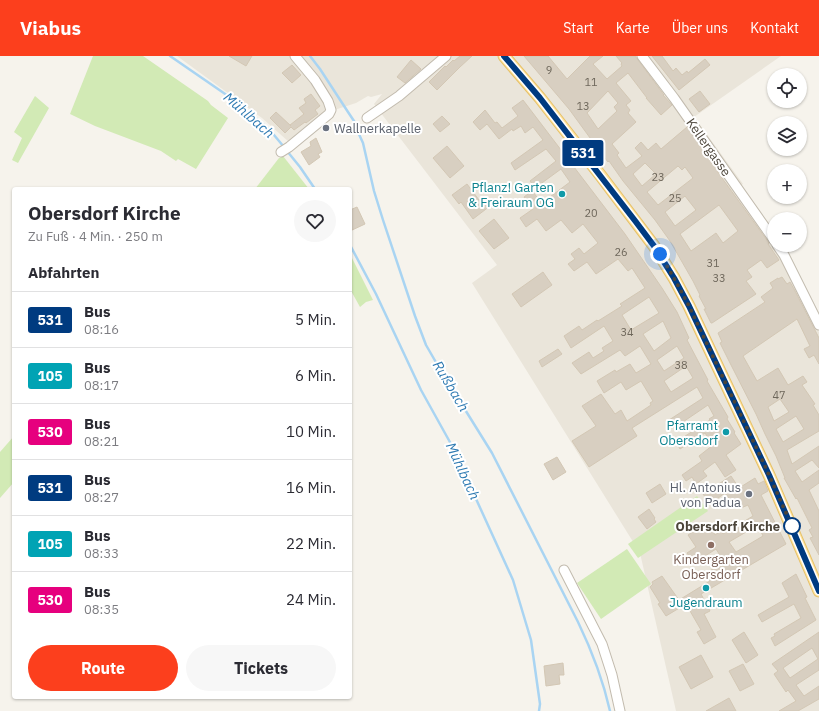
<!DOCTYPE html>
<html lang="de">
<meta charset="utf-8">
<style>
body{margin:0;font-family:"IBM Plex Sans",sans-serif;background:#f7f7f7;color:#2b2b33;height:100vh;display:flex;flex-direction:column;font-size:15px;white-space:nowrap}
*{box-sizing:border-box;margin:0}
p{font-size:13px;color:#7c7c81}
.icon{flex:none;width:22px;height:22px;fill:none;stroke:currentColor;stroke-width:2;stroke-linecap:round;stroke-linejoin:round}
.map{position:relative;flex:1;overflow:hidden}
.panel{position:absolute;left:12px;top:131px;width:340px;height:512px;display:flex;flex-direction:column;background:#fff;border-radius:4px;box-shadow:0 1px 3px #0004}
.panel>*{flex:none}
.badge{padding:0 8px;border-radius:3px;font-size:14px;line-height:26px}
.buttons{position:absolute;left:767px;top:12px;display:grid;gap:8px}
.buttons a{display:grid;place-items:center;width:40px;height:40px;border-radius:50%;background:#fff;box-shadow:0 1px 3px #0004;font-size:20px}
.you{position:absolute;width:20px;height:20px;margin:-10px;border:3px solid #fff;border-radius:50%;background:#1a73e8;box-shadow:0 0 0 6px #1a73e833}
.map>.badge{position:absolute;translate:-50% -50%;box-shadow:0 0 0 2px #fff}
h2{padding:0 16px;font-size:15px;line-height:36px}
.round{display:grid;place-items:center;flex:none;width:42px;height:42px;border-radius:21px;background:#f7f7f7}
.head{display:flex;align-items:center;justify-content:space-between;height:68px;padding:0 16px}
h1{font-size:19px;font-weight:800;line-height:30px}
.action{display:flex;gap:8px;margin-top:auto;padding:8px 16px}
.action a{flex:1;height:46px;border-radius:24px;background:#fc3f1d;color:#fff;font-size:16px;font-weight:800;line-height:46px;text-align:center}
.action a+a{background:#f7f7f7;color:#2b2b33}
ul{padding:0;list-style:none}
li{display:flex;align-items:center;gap:12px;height:56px;padding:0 16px;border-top:1px solid #e1e1e2}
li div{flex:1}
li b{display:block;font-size:15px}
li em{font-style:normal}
li .badge{min-width:44px;font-weight:700;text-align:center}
header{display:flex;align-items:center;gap:24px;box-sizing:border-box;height:56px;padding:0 20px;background:#fc3f1d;color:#fff}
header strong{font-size:19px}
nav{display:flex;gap:22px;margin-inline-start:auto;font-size:14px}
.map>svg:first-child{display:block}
</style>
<header>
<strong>Viabus</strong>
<nav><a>Start</a><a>Karte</a><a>Über uns</a><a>Kontakt</a></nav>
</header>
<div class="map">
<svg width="819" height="655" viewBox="0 0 819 655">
<rect width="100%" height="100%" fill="#f6f3ec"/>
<!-- residential -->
<polygon fill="#eae5da" points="177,0 781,0 694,61 743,128 734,134 774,189 819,276 819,655 676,655 640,497 472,227 497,209 374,48 382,38 371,41 368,40 356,47 325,57 289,86 262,62"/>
<!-- green -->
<g fill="#d2eab5">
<polygon points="93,0 143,0 208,45 211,49 228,62 196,113 178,103 176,105 161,95 95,70 70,58"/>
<polygon points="35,40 49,52 18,107 12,104 22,82 14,76"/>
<polygon points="283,100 309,133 255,133 279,102"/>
<polygon points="350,198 373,244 366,246 360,251 350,233"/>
<polygon points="14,380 14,426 0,442 0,396"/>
<polygon points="697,440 708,455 638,502 628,488"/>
<polygon points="627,493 651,528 601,563 577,527"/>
</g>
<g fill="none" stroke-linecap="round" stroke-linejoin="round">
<!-- stream -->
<g stroke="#a9d4f2" stroke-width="2.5">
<polyline points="170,0 231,42 269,73 284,91"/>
<path d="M310,0L320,13L348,56L354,65L358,76L363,87L374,135L383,164L415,260L426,289L441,315L492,397L578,566C592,595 603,624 610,655"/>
<polyline points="287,95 300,111 315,133"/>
<polyline points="350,189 376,238 421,334 451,388 513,524 531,584 540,648 539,655"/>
</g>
</g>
<!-- building -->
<g fill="#d8cfc1" stroke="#d3c7b4" fill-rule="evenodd">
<polygon points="229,0 252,0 246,10"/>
<polygon points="460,0 472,0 460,11 437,34 429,26 445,10 446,11 453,4 454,5"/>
<path d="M524,0H548L567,23L590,0H603L593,8L607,23L622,10L621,8L622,7L616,0H635L664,39H663L672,49L661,59L646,42H647L628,17L616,27L631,45L626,49L630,54L628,57L636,66L612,88L619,97L617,99L626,112L642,100L635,92L641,86L648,94L656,87L661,93L687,71L718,115H717L769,187L768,188L779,204L767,212L761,204L747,214L752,221L746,225L756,238L712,267H711L704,253H706L699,240L700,239L693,225L670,185L655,164L623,125L609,105L608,106L601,97L569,53ZM608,35L618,47L614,51L617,55L598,73L587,57ZM645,107L656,118L642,130L633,118ZM678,110L682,114L685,111L693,122L658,149L647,136ZM685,140L696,154L675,170L665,156ZM719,149L738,175L723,187L716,177L691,195L680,178Z"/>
<polygon points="652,0 662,0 673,15 676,12 682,19 687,15 688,17 705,3 710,9 679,34"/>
<polygon points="411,4 421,13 405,27 397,21"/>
<polygon points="292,9 301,19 292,27 282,17"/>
<polygon points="700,35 710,48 699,56 689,43"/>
<polygon points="311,38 320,50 315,54 318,58 306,67 305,66 294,74 291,71 285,77 270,62 276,56 291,70 290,69 304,58 299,52 306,47 304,43"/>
<path d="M523,44L558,90L625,178L662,232L677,256L689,282L687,284L708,324L707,325L728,361L727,363L735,376L734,377L741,388L726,399L736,414L725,421L715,406L703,415L707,420L696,428L692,421L686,425L682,419L702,405L699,400L713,389L705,377L680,393L676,386L710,364L709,363L714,360L708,349L674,372L669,364L703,342L697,331L632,372L637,380L589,411L572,385L596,370L582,350L601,338L615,358L621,354L627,365L651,349L650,347L653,345L641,325L626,334L621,326L604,337L597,325L615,314L616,316L630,308L636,317L651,308L640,290L625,300L620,294L581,318L572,307L589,296L593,302L604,295L602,292L613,285L604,270L571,292L564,280L579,270L582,274L597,264L598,265L622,250L620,248L645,232L632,212L628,215L618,203L596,218L587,206L574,215L568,208L575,203L571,198L579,192L584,198L598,187L583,168L572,177L561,164L546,175L537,163L526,171L520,162L533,153L524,141L532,135L542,147L570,126L561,113L535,132L530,125L556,105L546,93L515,114L511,107L543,84L533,71L525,77L521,70L513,75L512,73L499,83L487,68L480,74L473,66L485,54L495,67L497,66L502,72L518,60L512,52ZM649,241L659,257L631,274L622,259ZM663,265L671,282L654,295L643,278ZM677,290L684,302L664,315L657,304ZM686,310L693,322L671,336L664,325Z"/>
<polygon points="442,60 450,68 440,76 433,68"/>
<polygon points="316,82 322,96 318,98 320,101 309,109 301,96 311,90 310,86"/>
<polygon points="447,90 464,110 450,122 433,102"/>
<polygon points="467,128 479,144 484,141 490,150 473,163 461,146 459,148 452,139"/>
<polygon points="357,151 365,168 350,175 350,154"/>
<polygon points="494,163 509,182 494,193 479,175"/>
<polygon points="543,216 552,229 521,251 512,238"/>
<path d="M782,221L787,228L790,226L794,233L819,282V308L814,299L809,302L804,293L810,290L797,263L743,300L757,325L778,312L788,329L803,320L807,326L802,329L815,348L813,349L819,359V375L787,394L792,408L819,390V412L812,404L795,415L802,426L819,414V427L809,434L819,455V499L810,482L813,481L809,474L812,472L797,442L796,443L784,422H785L776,400L765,378L756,358L730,307L720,287L722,286L718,277L765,246L761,241L773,232L770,227L778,222V223ZM780,343L789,356L774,365L768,351ZM796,360L804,373L783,386L776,373Z"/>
<polygon points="558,293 562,298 542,311 539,305"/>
<polygon points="557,401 566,416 553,424 544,408"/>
<path d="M731,420L739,432L755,422L758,428L764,425L768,435L761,439L786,488L701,538L710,555L704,558L716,581L704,588L697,576L701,574L686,548L666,560L658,548L660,547L650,531L653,528L652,526L662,520L679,544L710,525L705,518L722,507L721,505L723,504L716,493L705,500L706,501L695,509L687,497L696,491L688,479L700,471L703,476L711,472L715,479L721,475L723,478L753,460L748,449L741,452L740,450L733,448L725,437L710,448L703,438ZM758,469L763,480L736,496L729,486Z"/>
<polygon points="660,428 666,438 652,447 646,437"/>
<polygon points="649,453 655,462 654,463 656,466 647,473 638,461"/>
<polygon points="796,518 807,541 805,542 816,564 775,590 771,582 775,580 774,578 801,562 794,548 762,566 758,559 789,541 782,527"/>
<polygon points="744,576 758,599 746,607 732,584"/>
<path d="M819,576V614L796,629L804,640L819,630V643L798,655H779L796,645L788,634L786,636L774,618L778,615L772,608ZM812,592L818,603L790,622L783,612Z"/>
<polygon points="701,599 713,621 691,633 679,611"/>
<polygon points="563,607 564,619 559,619 560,628 546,630 544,610"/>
<polygon points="743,608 754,628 740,635 729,615"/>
<polygon points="729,642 736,655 706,655"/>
</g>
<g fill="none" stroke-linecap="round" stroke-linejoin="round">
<!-- minor casing -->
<g stroke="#c2bbae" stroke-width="11">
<g id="minor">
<polyline points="642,0 674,42 774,184"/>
<polyline points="367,62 399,40 446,0"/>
<polyline points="281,96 289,91 329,58 331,54 328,45 315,24 295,0"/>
<polyline points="777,189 784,199 819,269"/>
<polyline points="564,514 602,588 612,619 620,655"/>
</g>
</g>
<!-- major casing -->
<g stroke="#e6c16a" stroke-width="13">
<polyline id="major" points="504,0 540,42 601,120 654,190 674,222 689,250 769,419 819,535"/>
</g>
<!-- minor -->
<use href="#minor" stroke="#fff" stroke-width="9"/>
<!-- major -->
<use href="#major" stroke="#ffe39c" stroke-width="11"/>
</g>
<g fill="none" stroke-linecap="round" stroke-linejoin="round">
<!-- line casing -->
<g stroke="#fff" stroke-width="9">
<polyline id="line" points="504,0 540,42 636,166 654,190 674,222 689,250 769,419 819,535"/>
</g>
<!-- line -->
<use href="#line" stroke="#003b80" stroke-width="6"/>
<!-- walk -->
<polyline stroke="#4b4439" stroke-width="4" stroke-dasharray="0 7.2" points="660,198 674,222 689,250 764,408 792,470"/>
</g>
<!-- markers -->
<g fill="#6b7280" stroke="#fff" stroke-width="1.5">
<circle cx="326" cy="72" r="4"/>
<circle cx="749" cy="438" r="4"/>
</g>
<g fill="#0f9aa8" stroke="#fff" stroke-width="1.5">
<circle cx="562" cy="138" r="4"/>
<circle cx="726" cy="376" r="4"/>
<circle cx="706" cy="532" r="4"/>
</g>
<circle fill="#fff" stroke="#003b80" stroke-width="2" cx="792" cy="470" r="8"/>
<circle fill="#8d6e63" stroke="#fff" stroke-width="1.5" cx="711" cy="489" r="4"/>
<g text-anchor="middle" stroke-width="4" stroke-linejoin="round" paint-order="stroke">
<!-- number labels -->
<g font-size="11" fill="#6e675b">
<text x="549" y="18">9</text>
<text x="591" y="30">11</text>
<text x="583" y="54">13</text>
<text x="658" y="125">23</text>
<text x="675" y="146">25</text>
<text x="591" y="161">20</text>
<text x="621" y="200">26</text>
<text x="713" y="211">31</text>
<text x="719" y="226">33</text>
<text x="627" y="280">34</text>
<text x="681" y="313">38</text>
<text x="779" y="343">47</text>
</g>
<!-- worship labels -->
<g font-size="13" fill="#5b616d" stroke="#fff" text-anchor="start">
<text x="334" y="77">Wallnerkapelle</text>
<text x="741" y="436" text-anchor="end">Hl. Antonius<tspan x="741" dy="15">von Padua</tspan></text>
</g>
<!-- street labels -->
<g font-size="13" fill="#4b4439" stroke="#fff">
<text transform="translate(709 91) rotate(55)" y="5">Kellergasse</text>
</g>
<!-- culture labels -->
<g font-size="13" fill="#0d838f" stroke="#fff" text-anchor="end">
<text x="554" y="136">Pflanz! Garten<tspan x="554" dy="15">&amp; Freiraum OG</tspan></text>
<text x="718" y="374">Pfarramt<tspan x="718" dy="15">Obersdorf</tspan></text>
<text x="706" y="551" text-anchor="middle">Jugendraum</text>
</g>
<!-- stop labels -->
<g font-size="13" font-weight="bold" fill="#4b4439" stroke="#fff" text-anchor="end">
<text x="780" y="475">Obersdorf Kirche</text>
</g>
<!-- education labels -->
<g font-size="13" fill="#785e54" stroke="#fff">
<text x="711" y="508">Kindergarten<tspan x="711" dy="15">Obersdorf</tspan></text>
</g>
<!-- water labels -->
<g font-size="14" font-style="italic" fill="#2e7ab2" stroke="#fff">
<text transform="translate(249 59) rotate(41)" y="5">Mühlbach</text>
<text transform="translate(451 330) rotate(59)" y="5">Rußbach</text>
<text transform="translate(463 415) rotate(65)" y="5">Mühlbach</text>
</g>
</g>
</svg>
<div class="buttons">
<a><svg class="icon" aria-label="locate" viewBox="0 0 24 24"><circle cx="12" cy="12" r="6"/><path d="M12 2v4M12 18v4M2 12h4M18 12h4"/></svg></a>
<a><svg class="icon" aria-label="layers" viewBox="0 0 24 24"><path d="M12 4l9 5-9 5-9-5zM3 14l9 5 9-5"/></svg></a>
<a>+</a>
<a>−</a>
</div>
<div class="you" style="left:660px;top:198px"></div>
<b class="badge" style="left:583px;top:97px;background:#003b80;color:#fff">531</b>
<section class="panel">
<div class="head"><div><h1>Obersdorf Kirche</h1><p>Zu Fuß · 4 Min. · 250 m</p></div><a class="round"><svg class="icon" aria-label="heart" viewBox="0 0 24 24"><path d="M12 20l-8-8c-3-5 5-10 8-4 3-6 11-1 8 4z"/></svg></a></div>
<h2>Abfahrten</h2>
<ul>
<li><span class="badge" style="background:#003b80;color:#fff">531</span><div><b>Bus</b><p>08:16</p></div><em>5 Min.</em></li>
<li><span class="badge" style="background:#00a3b4;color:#fff">105</span><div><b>Bus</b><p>08:17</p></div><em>6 Min.</em></li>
<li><span class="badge" style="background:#e6007e;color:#fff">530</span><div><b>Bus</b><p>08:21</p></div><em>10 Min.</em></li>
<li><span class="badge" style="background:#003b80;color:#fff">531</span><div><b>Bus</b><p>08:27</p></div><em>16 Min.</em></li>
<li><span class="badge" style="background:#00a3b4;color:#fff">105</span><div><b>Bus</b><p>08:33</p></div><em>22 Min.</em></li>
<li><span class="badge" style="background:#e6007e;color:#fff">530</span><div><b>Bus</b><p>08:35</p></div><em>24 Min.</em></li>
</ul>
<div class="action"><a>Route</a><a>Tickets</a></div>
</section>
</div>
